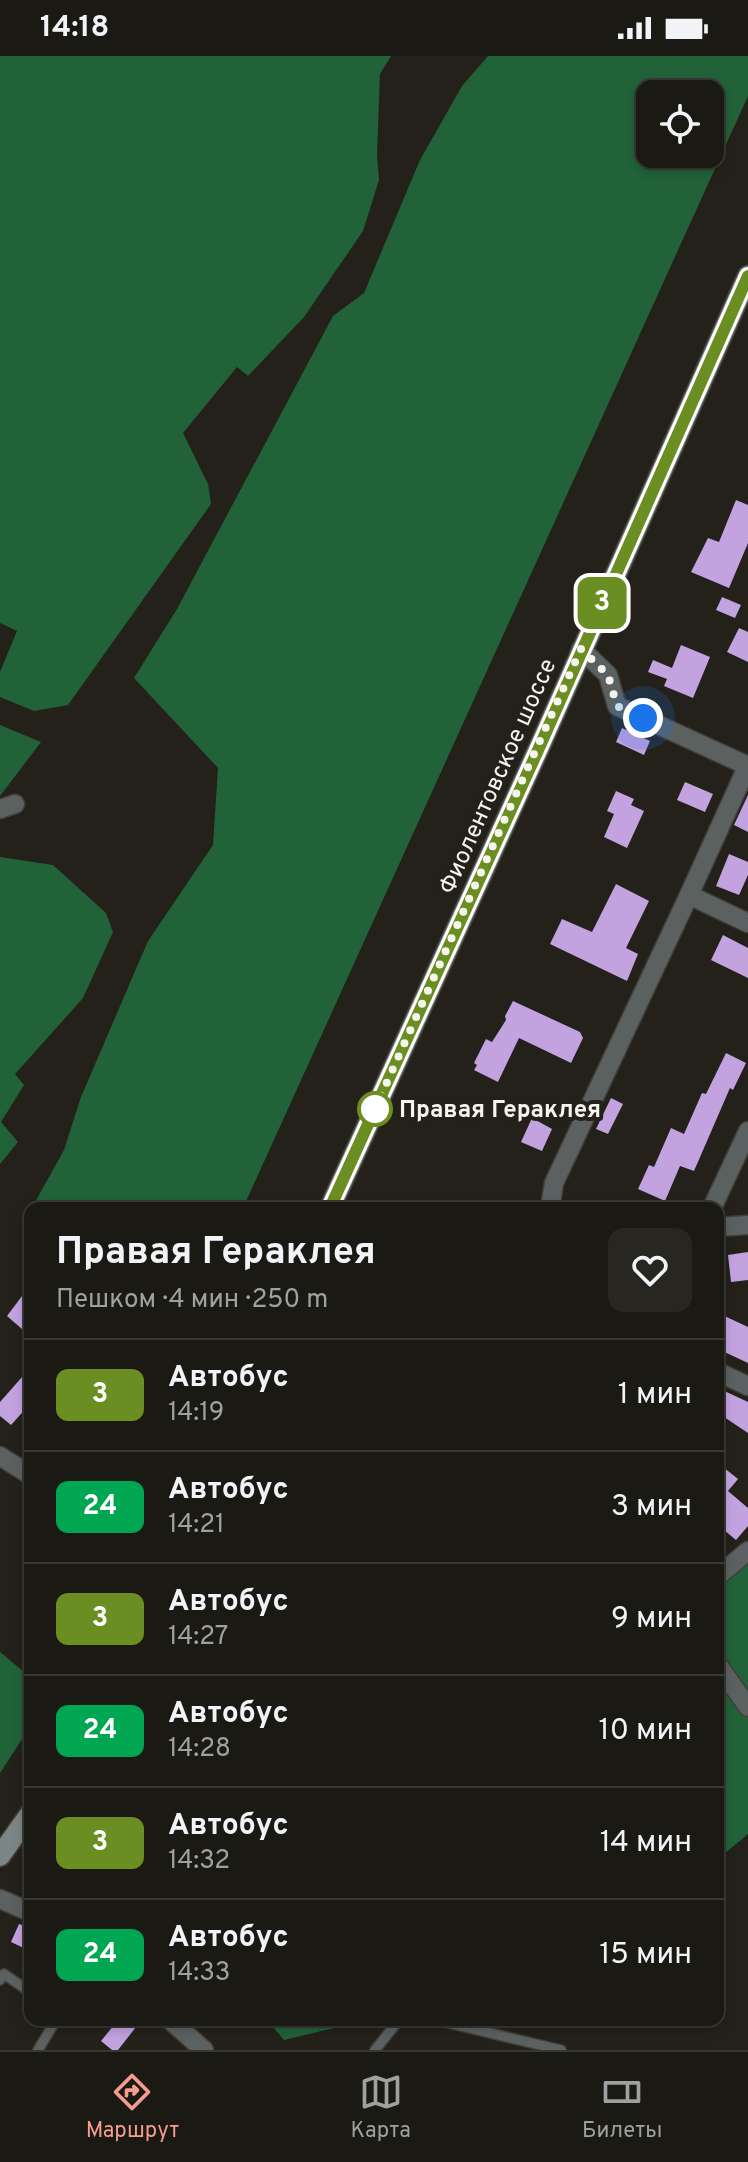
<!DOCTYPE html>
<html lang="ru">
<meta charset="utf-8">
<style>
body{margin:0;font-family:Overpass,sans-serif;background:#272621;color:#f1f3f6;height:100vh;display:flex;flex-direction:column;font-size:30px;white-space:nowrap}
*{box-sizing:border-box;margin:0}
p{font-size:26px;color:#9fa0a0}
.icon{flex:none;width:44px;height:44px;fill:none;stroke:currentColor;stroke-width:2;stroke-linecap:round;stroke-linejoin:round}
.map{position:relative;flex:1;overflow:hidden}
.details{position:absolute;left:24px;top:1146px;width:700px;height:824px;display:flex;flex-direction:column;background:#1a1913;border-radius:16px;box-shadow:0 4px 12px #0003,0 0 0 2px #383833}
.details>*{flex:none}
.badge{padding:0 16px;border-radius:12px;font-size:28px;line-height:52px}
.buttons{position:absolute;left:636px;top:24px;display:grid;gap:16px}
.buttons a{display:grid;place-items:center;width:88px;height:88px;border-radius:16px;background:#1a1913;box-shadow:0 4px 12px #0003,0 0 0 2px #383833;font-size:40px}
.you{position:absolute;width:40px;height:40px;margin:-20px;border:6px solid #fff;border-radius:50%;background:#1a73e8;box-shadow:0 0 0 12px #1a73e833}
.map>.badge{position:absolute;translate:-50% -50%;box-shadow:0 0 0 4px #fff}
.round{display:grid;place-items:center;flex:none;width:84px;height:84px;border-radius:16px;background:#272621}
.head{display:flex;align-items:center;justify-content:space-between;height:136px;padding:0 32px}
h1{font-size:38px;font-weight:700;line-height:60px}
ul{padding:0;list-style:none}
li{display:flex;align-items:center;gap:24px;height:112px;padding:0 32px;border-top:2px solid #383833}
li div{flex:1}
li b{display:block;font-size:30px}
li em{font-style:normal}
li .badge{min-width:88px;font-weight:700;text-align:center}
.status{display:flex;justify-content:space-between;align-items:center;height:56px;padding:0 40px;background:#1a1913;direction:ltr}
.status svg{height:22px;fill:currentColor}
.tabs{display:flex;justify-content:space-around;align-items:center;height:112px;border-top:2px solid #383833;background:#1a1913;font-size:22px;color:#9fa0a0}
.tabs a{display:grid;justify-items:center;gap:4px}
.tabs .selected{color:#f49d8d}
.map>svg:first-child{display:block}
</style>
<div class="status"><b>14:18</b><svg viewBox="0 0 49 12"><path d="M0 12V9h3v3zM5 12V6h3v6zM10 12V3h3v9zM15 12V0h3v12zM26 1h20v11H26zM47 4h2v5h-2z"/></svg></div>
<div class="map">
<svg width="748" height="1994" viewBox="0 0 748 1994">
<rect width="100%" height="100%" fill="#232119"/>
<!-- forest -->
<g fill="#216239" fill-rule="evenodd">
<polygon points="0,0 391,0 380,18 377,99 379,124 363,175 304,261 248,320 237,311 183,377 208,428 211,448 68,649 34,655 0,641 0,616 17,575 0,567"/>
<path d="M488,0H748V40L243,1152H37L34,1148L64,1094L81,1041L148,885L213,789L218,712L134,622L177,553L333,260L364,237L420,104L462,30ZM650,38H710V98H650Z"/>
<polygon points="0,669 41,686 0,740"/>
<polygon points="0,801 53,809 106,857 113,876 83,942 15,1018 24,1029 1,1066 18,1086 0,1108"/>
<polygon points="748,1504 748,1778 718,1803 718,1535"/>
<polygon points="0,1596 30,1621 30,1671 0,1717"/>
<polygon points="267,1964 361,1964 359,1966 284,1984"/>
</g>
<!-- building -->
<g fill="#c3a2e0">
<polygon points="736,444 748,449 748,487 729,532 691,516 708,482 719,486"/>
<polygon points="722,541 741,549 735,562 716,554"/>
<polygon points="739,572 748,576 748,606 727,596"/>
<polygon points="681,589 710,601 693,642 664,630 667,623 648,616 653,604 672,612"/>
<polygon points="622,672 650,685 644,699 616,686"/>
<polygon points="685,726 713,738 705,756 677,744"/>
<polygon points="616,735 634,743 631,749 644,755 627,792 604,781 614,758 607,755"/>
<polygon points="748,739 748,776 734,769"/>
<polygon points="729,798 748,806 748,819 739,839 716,830"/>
<polygon points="616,828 649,845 626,892 638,898 627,925 550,888 562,863 592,876"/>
<polygon points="723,879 748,892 748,922 711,904"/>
<polygon points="513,945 580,976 583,982 571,1007 519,982 498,1026 474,1014 477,1009 474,1007 486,983 492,986 506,964 505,960"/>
<polygon points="726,997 746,1007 733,1034 730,1032 694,1115 680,1110 665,1145 638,1133 649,1109 654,1111 671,1072 684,1078 702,1037 706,1038"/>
<polygon points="611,1042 623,1048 608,1078 596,1073"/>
<polygon points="532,1062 552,1073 542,1095 521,1086"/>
<polygon points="748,1196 748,1224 731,1226 728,1199"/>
<polygon points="22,1240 30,1248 30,1280 7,1260"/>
<polygon points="718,1257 748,1271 748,1307 718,1293"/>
<polygon points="30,1312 30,1348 11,1369 0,1360 0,1346"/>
<polygon points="718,1332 748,1346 748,1377 718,1357"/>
<polygon points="718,1407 738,1423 728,1435 748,1452 748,1470 736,1484 718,1469"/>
<polygon points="19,1868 30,1872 30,1895 11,1886"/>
<polygon points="118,1964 126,1964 136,1971 118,1994 112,1994 101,1985"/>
</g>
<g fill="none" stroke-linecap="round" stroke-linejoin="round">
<!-- lane casing -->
<g stroke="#413f37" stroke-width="12">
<g id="lane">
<polyline points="0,1924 4,1918 30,1936"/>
<polyline points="436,1964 561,1994"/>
<polyline points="38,1994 56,1964"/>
<polyline points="375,1994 399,1964"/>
</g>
</g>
<!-- street casing -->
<g stroke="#413f37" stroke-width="21">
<g id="street">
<polyline points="581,593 608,619 617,650 748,710"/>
<polyline points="748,709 689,839 748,867"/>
<polyline points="0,753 15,748"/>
<polyline points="550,1152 554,1127 689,839"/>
<polyline points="712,1152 748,1075"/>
<polyline points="718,1171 748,1169"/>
<polyline points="718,1316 748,1330"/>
<polyline points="0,1400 30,1419"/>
<polyline points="718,1520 748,1495"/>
<polyline points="718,1609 748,1651"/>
<polyline points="0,1843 30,1856"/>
<polyline points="170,1964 204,1994"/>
</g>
</g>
<!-- secondary casing -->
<g stroke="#413f37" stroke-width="23">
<g id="secondary">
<polyline points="330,1152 539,692 748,220"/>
<polyline points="0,1800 30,1758"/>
</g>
</g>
<!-- lane -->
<use href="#lane" stroke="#5b6161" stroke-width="9"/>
<!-- street -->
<use href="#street" stroke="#5b6161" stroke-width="18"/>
<!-- secondary -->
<use href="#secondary" stroke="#7c8585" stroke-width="20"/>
</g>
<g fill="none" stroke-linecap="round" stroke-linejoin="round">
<!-- line casing -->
<g stroke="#fff" stroke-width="18">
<polyline id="line" points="330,1152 539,692 748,220"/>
</g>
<!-- line -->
<use href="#line" stroke="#6b8e23" stroke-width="12"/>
<!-- walk -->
<polyline stroke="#f6f4ee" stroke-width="8" stroke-dasharray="0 14.4" points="375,1053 581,593 608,619 617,650 643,662"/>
</g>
<!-- markers -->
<circle fill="#fff" stroke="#6b8e23" stroke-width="4" cx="375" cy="1053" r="16"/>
<g text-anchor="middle" stroke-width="8" stroke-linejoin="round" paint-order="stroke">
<!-- street labels -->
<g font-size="24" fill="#f6f4ee" stroke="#232119">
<text transform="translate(497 720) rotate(-66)" y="8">Фиолентовское шоссе</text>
</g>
<!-- stop labels -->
<g font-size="24" font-weight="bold" fill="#f6f4ee" stroke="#232119" text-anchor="start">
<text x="399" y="1061">Правая Гераклея</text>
</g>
</g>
</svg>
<div class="buttons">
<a><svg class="icon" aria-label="locate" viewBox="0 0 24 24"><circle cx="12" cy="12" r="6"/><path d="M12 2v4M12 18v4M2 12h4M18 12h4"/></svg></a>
</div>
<div class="you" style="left:643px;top:662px"></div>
<b class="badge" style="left:602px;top:547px;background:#6b8e23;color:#fff">3</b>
<section class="details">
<div class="head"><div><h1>Правая Гераклея</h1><p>Пешком · 4 мин · 250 m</p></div><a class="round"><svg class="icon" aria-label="heart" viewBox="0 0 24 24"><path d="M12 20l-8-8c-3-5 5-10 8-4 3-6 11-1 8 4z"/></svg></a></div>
<ul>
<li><span class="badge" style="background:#6b8e23;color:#fff">3</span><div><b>Автобус</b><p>14:19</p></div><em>1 мин</em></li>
<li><span class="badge" style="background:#00a651;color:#fff">24</span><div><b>Автобус</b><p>14:21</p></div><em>3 мин</em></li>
<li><span class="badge" style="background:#6b8e23;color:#fff">3</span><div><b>Автобус</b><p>14:27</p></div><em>9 мин</em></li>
<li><span class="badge" style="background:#00a651;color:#fff">24</span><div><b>Автобус</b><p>14:28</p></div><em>10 мин</em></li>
<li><span class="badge" style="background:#6b8e23;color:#fff">3</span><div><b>Автобус</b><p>14:32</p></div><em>14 мин</em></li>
<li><span class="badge" style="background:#00a651;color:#fff">24</span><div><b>Автобус</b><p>14:33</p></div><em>15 мин</em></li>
</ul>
</section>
</div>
<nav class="tabs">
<a class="selected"><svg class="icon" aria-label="directions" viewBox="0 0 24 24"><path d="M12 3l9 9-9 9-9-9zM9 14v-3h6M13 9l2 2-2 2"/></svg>Маршрут</a>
<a><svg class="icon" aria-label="map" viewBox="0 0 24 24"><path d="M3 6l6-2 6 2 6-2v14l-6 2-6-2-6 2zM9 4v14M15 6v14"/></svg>Карта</a>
<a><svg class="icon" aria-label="tickets" viewBox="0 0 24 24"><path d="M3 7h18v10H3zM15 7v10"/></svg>Билеты</a>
</nav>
